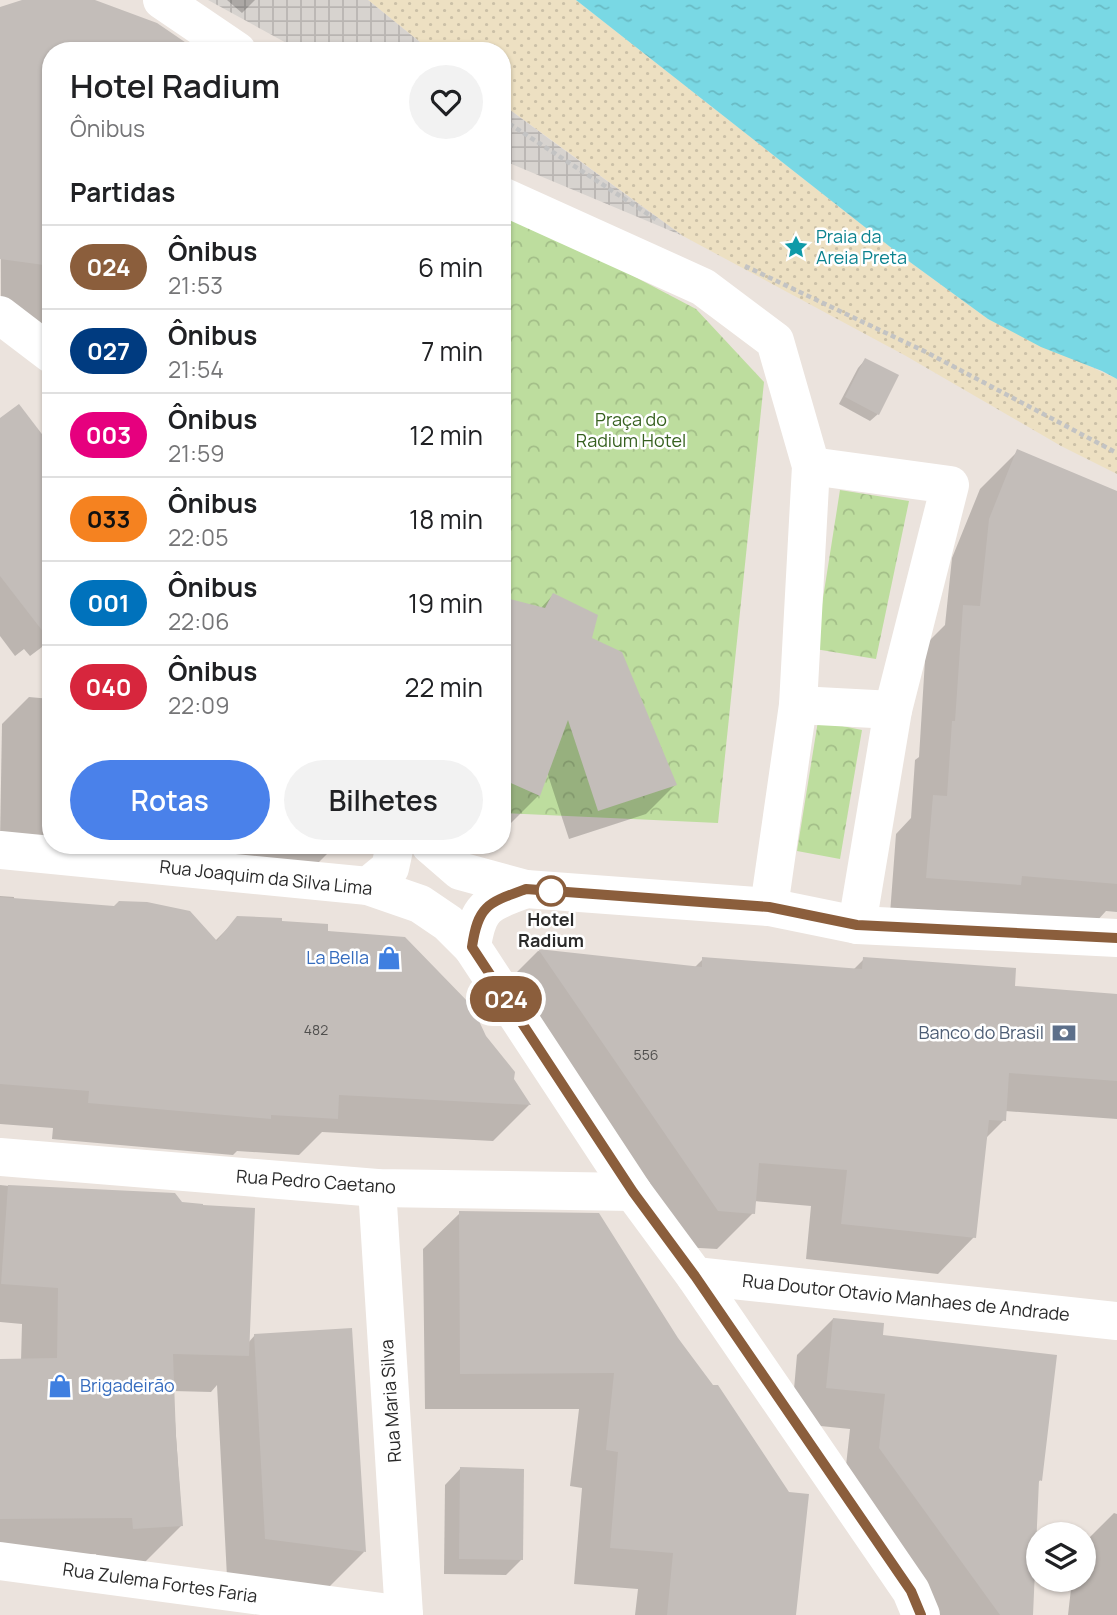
<!DOCTYPE html>
<html lang="pt">
<meta charset="utf-8">
<style>
body{margin:0;font-family:Manrope,sans-serif;background:#f2f2f2;color:#202124;height:100vh;display:flex;flex-direction:column;font-size:26px;white-space:nowrap}
*{box-sizing:border-box;margin:0}
p{font-size:23px;color:#757577}
.icon{flex:none;width:38px;height:38px;fill:none;stroke:currentColor;stroke-width:2;stroke-linecap:round;stroke-linejoin:round}
.map{position:relative;flex:1;overflow:hidden}
.details{position:absolute;left:42px;top:42px;width:469px;height:812px;display:flex;flex-direction:column;background:#fff;border-radius:28px;box-shadow:0 2px 5px #0004}
.details>*{flex:none}
.badge{padding:0 14px;border-radius:23px;font-size:24px;line-height:46px}
.tools{position:absolute;left:1026px;top:1522px;display:grid;gap:14px}
.tools a{display:grid;place-items:center;width:70px;height:70px;border-radius:50%;background:#fff;box-shadow:0 2px 5px #0004;font-size:35px}
.map>.badge{position:absolute;translate:-50% -50%;box-shadow:0 0 0 4px #fff}
h2{padding:0 28px;font-size:26px;line-height:63px}
.round{display:grid;place-items:center;flex:none;width:74px;height:74px;border-radius:37px;background:#f2f2f2}
.head{display:flex;align-items:center;justify-content:space-between;height:119px;padding:0 28px}
h1{font-size:33px;font-weight:600;line-height:52px}
.primary-button{display:flex;gap:14px;margin-top:auto;padding:14px 28px}
.primary-button a{flex:1;height:80px;border-radius:42px;background:#4a81ea;color:#fff;font-size:28px;font-weight:600;line-height:80px;text-align:center}
.primary-button a+a{background:#f2f2f2;color:#202124}
ul{padding:0;list-style:none}
li{display:flex;align-items:center;gap:21px;height:84px;padding:0 28px;border-top:2px solid #e0e0e0}
li div{flex:1}
li b{display:block;font-size:26px}
li em{font-style:normal}
li .badge{min-width:77px;font-weight:700;text-align:center}
.map>svg:first-child{display:block}
</style>
<div class="map">
<svg width="1117" height="1615" viewBox="0 0 1117 1615">
<defs>
<pattern id="sand-dots" width="8" height="8" patternUnits="userSpaceOnUse" patternTransform="scale(1.75)"><rect width="8" height="8" fill="#ede0c2"/><path d="M2 2h.1M6 6h.1" fill="none" stroke="#cbc0a7" stroke-width="1.8" stroke-linecap="round"/></pattern>
<pattern id="park-crowns" width="20" height="18" patternUnits="userSpaceOnUse" patternTransform="scale(1.75)"><rect width="20" height="18" fill="#bddd9e"/><path d="M2 6a3 3 0 1 1 6 0M12 15a3 3 0 1 1 6 0" fill="none" stroke="#a3be88"/></pattern>
<pattern id="plaza-grid" width="8" height="8" patternUnits="userSpaceOnUse" patternTransform="scale(1.75)"><rect width="8" height="8" fill="#d7d3cf"/><path d="M0 4h8M4 0v8" fill="none" stroke="#b9b5b2"/></pattern>
<pattern id="water-ripples" width="26" height="14" patternUnits="userSpaceOnUse" patternTransform="scale(1.75)"><rect width="26" height="14" fill="#79d8e4"/><path d="M2 4q2-2 4 0t4 0M15 11q2-2 4 0t4 0" fill="none" stroke="#69bac4"/></pattern>
</defs>
<rect width="100%" height="100%" fill="#ebe3dd"/>
<!-- sand -->
<polygon fill="url(#sand-dots)" points="368,0 576,0 903,257 988,319 1117,379 1117,474 1061,446 906,356 683,236 502,104 502,51 431,51"/>
<!-- park -->
<g fill="url(#park-crowns)">
<polygon points="502,207 696,309 764,382 718,823 502,813"/>
<polygon points="840,490 909,501 876,659 815,649"/>
<polygon points="818,721 862,730 840,859 797,851"/>
</g>
<!-- plaza -->
<g fill="url(#plaza-grid)">
<polygon points="208,0 368,0 431,51 301,51"/>
<polygon points="502,104 552,141 683,236 502,160"/>
</g>
<!-- water -->
<polygon fill="url(#water-ripples)" points="576,0 1117,0 1117,379 1102,371 1041,347 988,319 903,257"/>
<!-- shadow -->
<g fill="#0003">
<polygon points="28,0 90,0 51,51 51,331 1,312 0,9"/>
<polygon points="227,0 255,0 242,13"/>
<polygon points="865,360 878,414 870,421 839,404 858,368"/>
<polygon points="0,420 51,451 51,659 46,644 30,656 24,649 15,656 0,636"/>
<polygon points="1017,452 1117,493 1117,912 1106,911 1096,922 890,914 896,834 911,818 915,760 919,757 926,644 945,625 952,558 980,489"/>
<polygon points="553,595 590,639 675,785 646,814 569,839 547,772 539,795 510,824 502,821 502,601 540,609"/>
<polygon points="29,697 51,699 51,844 0,841 2,724"/>
<polygon points="79,845 336,845 314,867"/>
<polygon points="0,896 14,897 14,900 215,941 238,918 280,923 326,933 484,1037 529,1105 493,1141 322,1132 299,1155 237,1151 233,1155 52,1139 53,1128 0,1124"/>
<polygon points="538,951 694,968 703,959 853,970 864,959 1013,988 1117,995 1117,1119 1005,1111 1004,1120 985,1139 974,1237 938,1274 806,1259 811,1206 754,1201 753,1213 717,1249 682,1247 503,986"/>
<polygon points="0,1185 47,1190 248,1343 255,1335 364,1552 326,1590 227,1577 217,1385 211,1392 173,1391 182,1525 145,1562 97,1564 96,1554 0,1555 0,1361 21,1361 22,1324 0,1322"/>
<polygon points="460,1213 677,1339 794,1615 635,1615 638,1589 574,1584 582,1488 570,1486 579,1409 425,1409 423,1249"/>
<polygon points="833,1319 881,1336 1040,1480 1037,1484 1031,1615 939,1615 844,1484 850,1429 791,1423 797,1355"/>
<polygon points="460,1469 521,1560 506,1575 444,1574 445,1485"/>
<polygon points="1114,1513 1117,1514 1117,1615 1068,1615 1072,1580 1083,1580 1083,1544"/>
</g>
<!-- building -->
<g fill="#c3bdb9">
<polygon points="22,0 95,0 157,23 198,51 51,51 51,266 0,259 0,7"/>
<polygon points="865,358 899,375 879,415 845,397"/>
<polygon points="19,404 51,446 51,642 0,576 0,418"/>
<polygon points="1017,449 1117,491 1117,884 1022,876 1021,885 926,878 933,795 947,796 952,721 955,721 963,605 980,606 989,519"/>
<polygon points="553,593 598,615 592,638 622,652 677,785 598,811 568,720 540,796 502,779 502,597 545,608"/>
<polygon points="0,897 114,906 119,901 147,902 190,911 217,941 237,916 282,918 282,921 328,924 328,931 405,937 472,1006 486,1036 515,1072 514,1079 531,1105 339,1095 338,1119 271,1115 271,1119 88,1103 89,1091 0,1084"/>
<polygon points="538,949 702,967 702,957 862,969 863,957 1016,968 1015,986 1117,994 1117,1081 1009,1073 1006,1121 989,1120 976,1238 841,1224 847,1170 759,1163 755,1214 718,1211"/>
<polygon points="8,1185 175,1193 182,1202 203,1204 203,1205 255,1208 249,1356 173,1354 176,1437 183,1526 133,1529 132,1518 0,1519 0,1359 57,1358 58,1288 1,1284"/>
<polygon points="459,1211 599,1213 678,1338 713,1385 718,1385 789,1492 809,1494 796,1615 667,1615 673,1553 610,1548 618,1452 606,1450 614,1373 460,1374"/>
<polygon points="833,1318 884,1323 883,1335 1057,1355 1042,1481 1039,1480 1033,1615 1000,1615 879,1448 885,1394 826,1388"/>
<polygon points="352,1328 366,1552 265,1539 254,1334"/>
<polygon points="460,1467 524,1469 523,1560 459,1559"/>
</g>
<g fill="none" stroke-linecap="round" stroke-linejoin="round">
<!-- path -->
<g stroke="#c3c3c3" stroke-width="4.5" stroke-dasharray="5 3.5" stroke-linecap="butt">
<polyline points="502,119 657,220"/>
<polyline points="745,266 926,352 1117,453"/>
</g>
<!-- minor -->
<g stroke="#fff" stroke-width="38">
<polyline points="162,0 237,51"/>
<polyline points="502,196 703,287 775,341 811,466 798,705 769,907"/>
<polyline points="0,315 51,354"/>
<polyline points="811,466 950,485 893,710 857,925"/>
<polyline points="798,705 893,710"/>
<polyline points="430,845 460,871 526,889 769,907 857,925 1117,938"/>
<polyline points="0,850 368,886 420,904 448,923 472,947"/>
<polyline points="368,886 390,868 395,845"/>
<path d="M526,889C488,903 478,905 472,947L633,1192L695,1276L911,1591L921,1615"/>
<polyline points="0,1157 377,1188 633,1192"/>
<polyline points="377,1188 404,1615"/>
<polyline points="695,1276 1117,1321"/>
<polyline points="0,1561 404,1615"/>
</g>
</g>
<g fill="none" stroke-linecap="round" stroke-linejoin="round">
<!-- line casing -->
<g stroke="#fff" stroke-width="16">
<path id="line" d="M921,1615L911,1591L695,1276L633,1192L472,947C478,905 488,903 526,889L769,907L857,925L1117,938"/>
</g>
<!-- line -->
<use href="#line" stroke="#8b5e3c" stroke-width="10"/>
</g>
<!-- icons -->
<defs>
<g id="sight-bare" transform="scale(1.89)"><path d="M0-6L1.8-2.2L6-1.7L2.9 1.2L3.7 5.4L0 3.3L-3.7 5.4L-2.9 1.2L-6-1.7L-1.8-2.2Z" fill="#0f9aa8" stroke="#fff" stroke-width="2.5" paint-order="stroke"/></g>
<g id="shop-bare" transform="scale(1.89)"><path d="M-5-2.5h2.3a2.7 3.5 0 0 1 5.4 0H5L5.5 6h-11ZM-1.5-2.5h3a1.5 2.3 0 0 0-3 0Z" fill="#3f7fe0" stroke="#fff" stroke-width="2.5" paint-order="stroke"/></g>
<g id="bank-bare" transform="scale(1.89)"><path d="M-6-4H6V4H-6ZM0-2.3a2.3 2.3 0 1 0 0 4.6a2.3 2.3 0 1 0 0-4.6Z" fill="#5c6f8a" stroke="#fff" stroke-width="2.5" paint-order="stroke"/></g>
</defs>
<g fill-rule="evenodd">
<use href="#sight-bare" x="796" y="247"/>
<use href="#shop-bare" x="389" y="958"/>
<use href="#bank-bare" x="1064" y="1033"/>
<use href="#shop-bare" x="60" y="1386"/>
</g>
<!-- markers -->
<circle fill="#fff" stroke="#8b5e3c" stroke-width="3.5" cx="551" cy="891" r="14"/>
<g text-anchor="middle" stroke-width="5" stroke-linejoin="round" paint-order="stroke">
<!-- number labels -->
<g font-size="14" fill="#504f4e">
<text x="316" y="1035">482</text>
<text x="646" y="1060">556</text>
</g>
<!-- culture labels -->
<g font-size="18" fill="#0d838f" stroke="#fff" text-anchor="start">
<text x="816" y="243">Praia da<tspan x="816" dy="21">Areia Preta</tspan></text>
</g>
<!-- park labels -->
<g font-size="18" fill="#376120" stroke="#fff">
<text x="631" y="426">Praça do<tspan x="631" dy="21">Radium Hotel</tspan></text>
</g>
<!-- street labels -->
<g font-size="18" fill="#2a2a2a" stroke="#fff">
<text transform="translate(266 878) rotate(6)" y="6">Rua Joaquim da Silva Lima</text>
<text transform="translate(316 1182) rotate(4)" y="6">Rua Pedro Caetano</text>
<text transform="translate(906 1298) rotate(6)" y="6">Rua Doutor Otavio Manhaes de Andrade</text>
<text transform="translate(391 1401) rotate(-94)" y="6">Rua Maria Silva</text>
<text transform="translate(160 1583) rotate(8)" y="6">Rua Zulema Fortes Faria</text>
</g>
<!-- stop labels -->
<g font-size="18" font-weight="bold" fill="#2a2a2a" stroke="#fff">
<text x="551" y="926">Hotel<tspan x="551" dy="21">Radium</tspan></text>
</g>
<!-- shop labels -->
<g font-size="18" fill="#366cbe" stroke="#fff" text-anchor="end">
<text x="369" y="964">La Bella</text>
<text x="80" y="1392" text-anchor="start">Brigadeirão</text>
</g>
<!-- service labels -->
<g font-size="18" fill="#4e5e75" stroke="#fff" text-anchor="end">
<text x="1044" y="1039">Banco do Brasil</text>
</g>
</g>
</svg>
<div class="tools">
<a><svg class="icon" aria-label="layers" viewBox="0 0 24 24"><path d="M12 4l9 5-9 5-9-5zM3 14l9 5 9-5"/></svg></a>
</div>
<b class="badge" style="left:506px;top:999px;background:#8b5e3c;color:#fff">024</b>
<section class="details">
<div class="head"><div><h1>Hotel Radium</h1><p>Ônibus</p></div><a class="round"><svg class="icon" aria-label="heart" viewBox="0 0 24 24"><path d="M12 20l-8-8c-3-5 5-10 8-4 3-6 11-1 8 4z"/></svg></a></div>
<h2>Partidas</h2>
<ul>
<li><span class="badge" style="background:#8b5e3c;color:#fff">024</span><div><b>Ônibus</b><p>21:53</p></div><em>6 min</em></li>
<li><span class="badge" style="background:#003b80;color:#fff">027</span><div><b>Ônibus</b><p>21:54</p></div><em>7 min</em></li>
<li><span class="badge" style="background:#e6007e;color:#fff">003</span><div><b>Ônibus</b><p>21:59</p></div><em>12 min</em></li>
<li><span class="badge" style="background:#f58220;color:#111">033</span><div><b>Ônibus</b><p>22:05</p></div><em>18 min</em></li>
<li><span class="badge" style="background:#0072bc;color:#fff">001</span><div><b>Ônibus</b><p>22:06</p></div><em>19 min</em></li>
<li><span class="badge" style="background:#d7263d;color:#fff">040</span><div><b>Ônibus</b><p>22:09</p></div><em>22 min</em></li>
</ul>
<div class="primary-button"><a>Rotas</a><a>Bilhetes</a></div>
</section>
</div>
